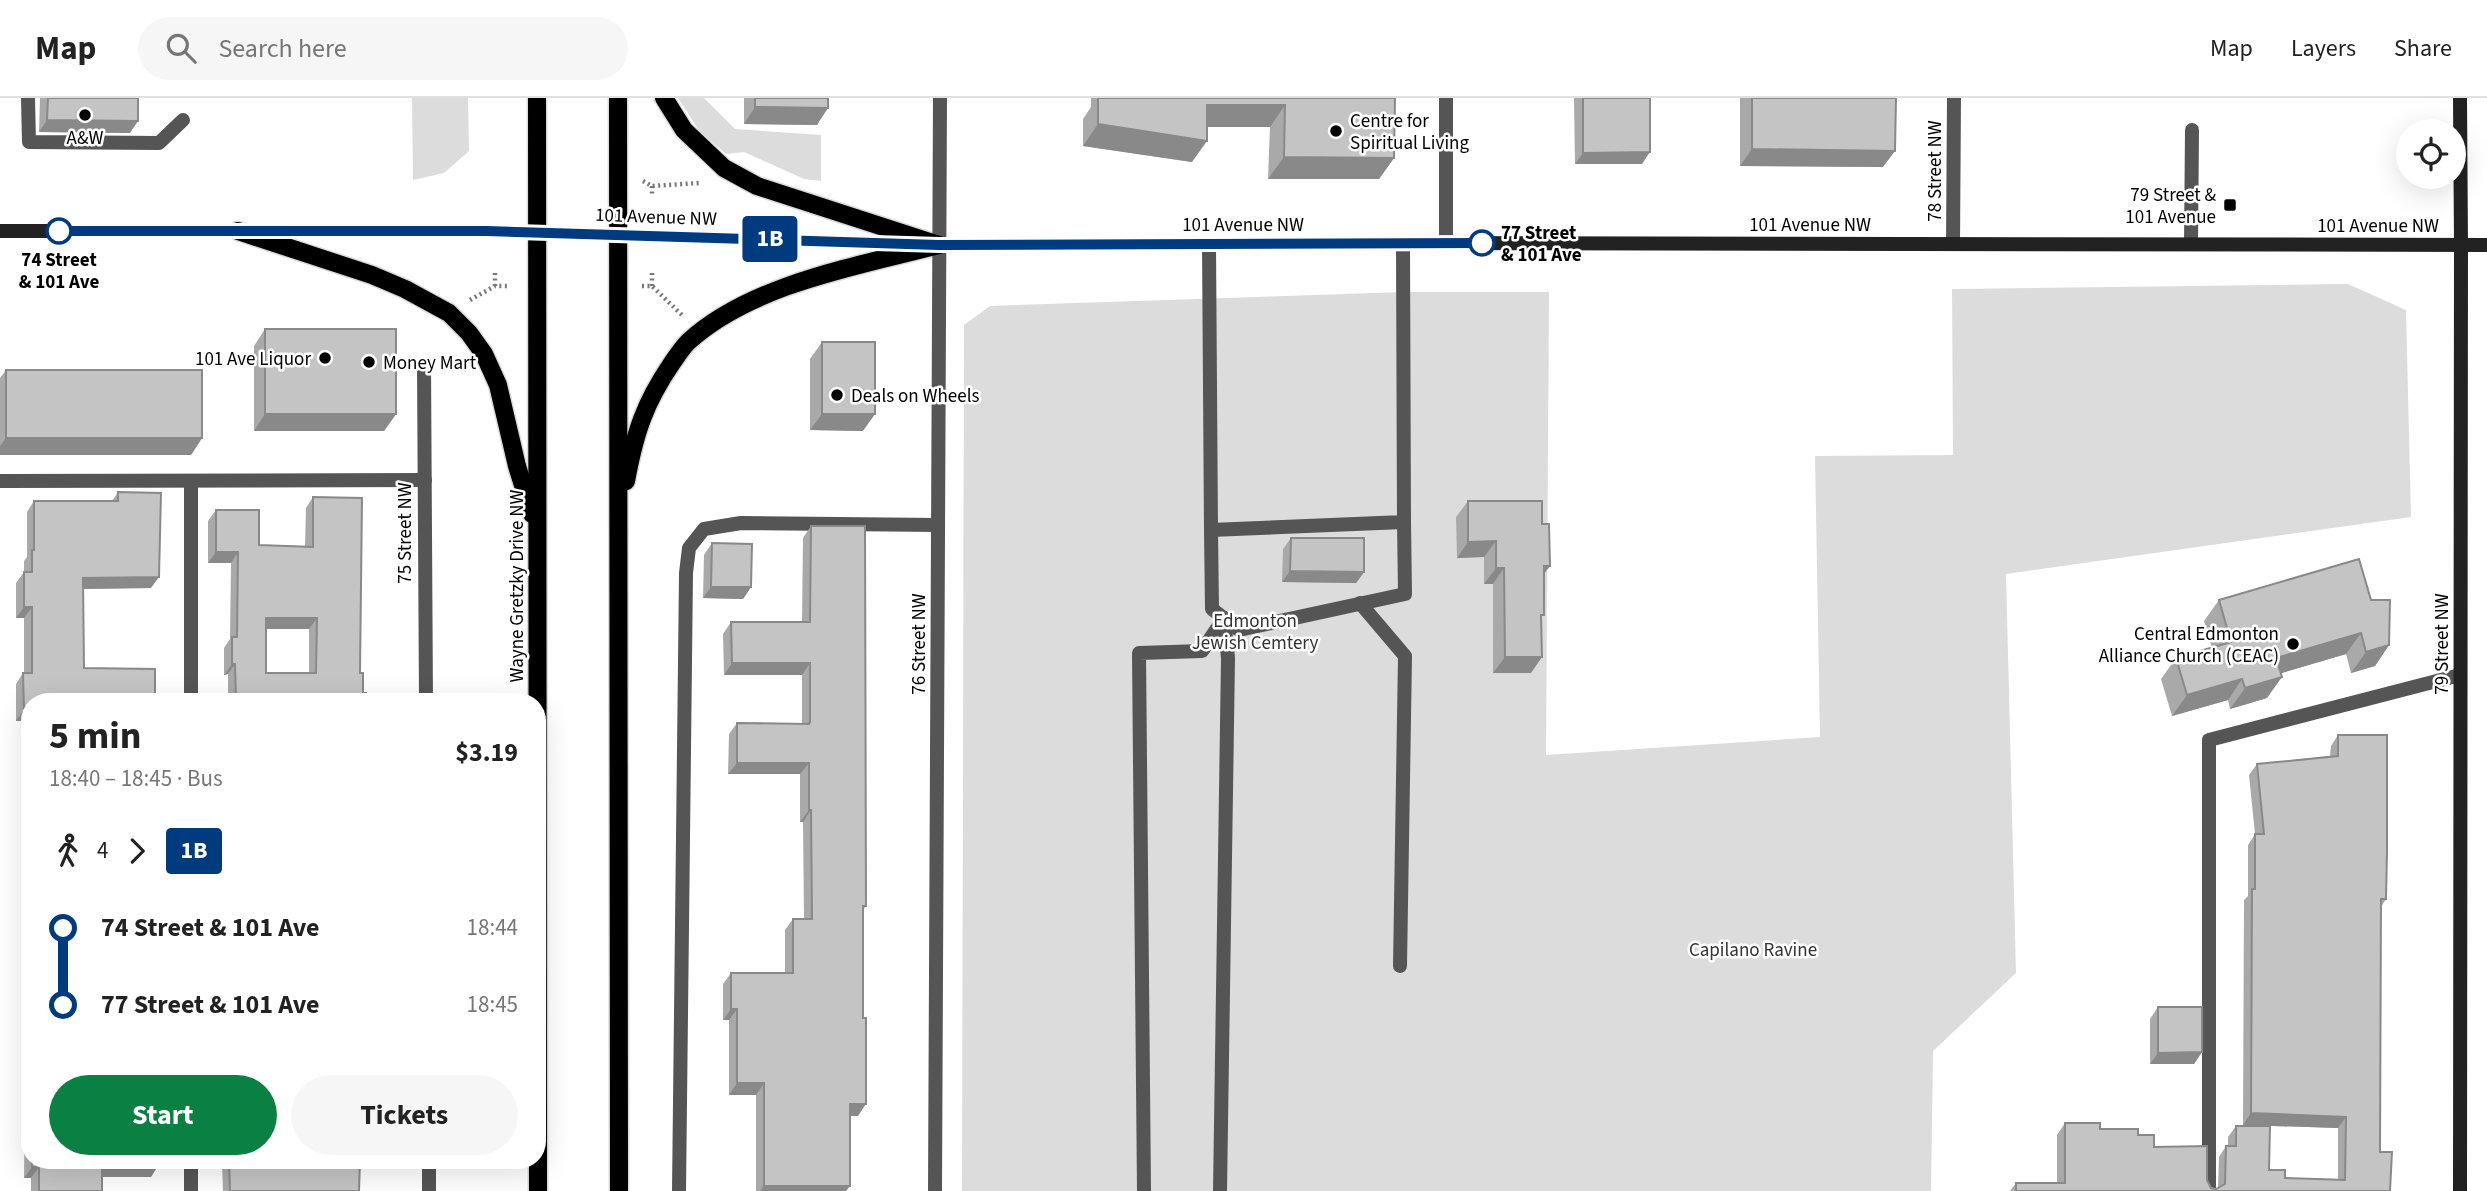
<!DOCTYPE html>
<meta charset="utf-8">
<style>
body{margin:0;font-family:"Source Sans 3",sans-serif;background:#f6f6f6;color:#222;height:100vh;display:flex;flex-direction:column;font-size:26px;white-space:nowrap}
*{box-sizing:border-box;margin:0}
p{font-size:23px;color:#767676}
.icon{flex:none;width:38px;height:38px;fill:none;stroke:currentColor;stroke-width:2;stroke-linecap:round;stroke-linejoin:round}
.map{position:relative;flex:1;overflow:hidden}
.details{position:absolute;left:21px;top:595px;width:525px;height:476px;display:flex;flex-direction:column;background:#fff;border-radius:28px;box-shadow:0 7px 28px #0002}
.details>*{flex:none}
.badge{padding:0 14px;border-radius:5px;font-size:24px;line-height:46px}
.tools{position:absolute;left:2396px;top:21px;display:grid;gap:14px}
.tools a{display:grid;place-items:center;width:70px;height:70px;border-radius:50%;background:#fff;box-shadow:0 7px 28px #0002;font-size:35px}
.map>.badge{position:absolute;translate:-50% -50%;box-shadow:0 0 0 4px #fff}
.legs{display:flex;align-items:center;gap:10px;height:77px;padding:0 28px;font-size:23px}
.legs p{margin-inline-start:auto}
.overview{display:flex;align-items:center;justify-content:space-between;height:119px;padding:0 28px}
h1{font-size:38px;font-weight:700;line-height:52px}
.action{display:flex;gap:14px;margin-top:auto;padding:14px 28px}
.action a{flex:1;height:80px;border-radius:42px;background:#0b8043;color:#fff;font-size:28px;font-weight:700;line-height:80px;text-align:center}
.action a+a{background:#f6f6f6;color:#222}
ul{padding:0 28px;list-style:none}
li{display:flex;align-items:center;gap:24px;height:77px;font-size:26px}
li i{display:grid;place-items:center;width:10px;height:100%;margin:0 9px;background:currentColor}
li i::after{content:'';width:18px;height:18px;margin:-9px;border:5px solid;border-radius:50%;background:#fff}
li p{margin-inline-start:auto}
li:first-child i{background:linear-gradient(#0000 50%,currentColor 0)}
li:last-child i{background:linear-gradient(currentColor 50%,#0000 0)}
header{display:flex;align-items:center;gap:42px;box-sizing:border-box;height:98px;padding:0 35px;background:#fff;border-bottom:2px solid #e0e0e0}
header strong{font-size:33px}
nav{display:flex;gap:38px;margin-inline-start:auto;font-size:24px}
.search{width:490px;height:63px;background:#f6f6f6;display:flex;align-items:center;gap:18px;box-sizing:border-box;padding:0 24px;border-radius:38px;color:#767676;font-size:26px}
.map>svg:first-child{display:block}
</style>
<header>
<strong>Map</strong>
<div class="search"><svg class="icon" aria-label="search" viewBox="0 0 24 24"><circle cx="10" cy="10" r="6"/><path d="M15 15l6 6"/></svg>Search here</div>
<nav><a>Map</a><a>Layers</a><a>Share</a></nav>
</header>
<div class="map">
<svg width="2487" height="1093" viewBox="0 0 2487 1093">
<rect width="100%" height="100%" fill="#fff"/>
<!-- green -->
<g fill="#dcdcdc">
<polygon points="412,0 468,0 469,53 444,75 413,82"/>
<polygon points="678,0 704,0 735,31 821,37 821,83 804,81 744,54 726,56 700,34"/>
<polygon points="2348,186 2406,212 2411,419 2006,476 2016,875 1933,953 1931,1093 962,1093 964,227 990,208 1403,194 1549,194 1546,657 1820,639 1815,358 1953,357 1952,191"/>
</g>
<g fill="none" stroke-linecap="round" stroke-linejoin="round">
<!-- primary casing -->
<g stroke="#dbdbdb" stroke-width="21">
<g id="primary">
<polyline points="537,0 538,1093"/>
<polyline points="618,0 619,1093"/>
<polyline points="664,0 684,32 724,70 757,88 939,147"/>
<polyline points="238,133 372,177 405,191 449,215 469,235 484,256 498,287 517,368 532,416"/>
<path d="M626,383C635,335 644,306 672,265C677,258 682,250 688,244C751,186 858,168 939,147"/>
</g>
</g>
<!-- path -->
<g stroke="#777" stroke-width="4.5" stroke-dasharray="2 3.5" stroke-linecap="butt">
<polyline points="643,83 652,88 699,85"/>
<polyline points="652,88 652,96"/>
<polyline points="495,175 495,188"/>
<polyline points="652,175 652,188"/>
<polyline points="642,188 652,188 684,219"/>
<polyline points="470,202 495,188 508,188"/>
</g>
<!-- lane -->
<g stroke="#555" stroke-width="14">
<polyline points="28,0 29,44 159,45 183,22"/>
<polyline points="2191,145 2192,32"/>
<polyline points="1209,146 1211,432 1404,424 1403,146"/>
<polyline points="0,383 425,382"/>
<polyline points="191,383 191,604"/>
<polyline points="1211,432 1212,511 1239,532 1405,496 1404,424"/>
<polyline points="1360,505 1405,558 1400,868"/>
<polyline points="191,1062 191,1093"/>
<polyline points="679,1093 686,475 689,450 704,431 741,425 938,427"/>
<polyline points="1144,1093 1139,555 1202,553 1224,520"/>
<polyline points="1220,1093 1228,560 1224,520"/>
<polyline points="2209,1093 2209,642 2460,577"/>
</g>
<!-- street -->
<g stroke="#555" stroke-width="14">
<polyline points="1446,145 1446,0"/>
<polyline points="1953,146 1954,0"/>
<polyline points="424,266 426,604"/>
<polyline points="429,1062 429,1093"/>
<polyline points="935,1093 940,0"/>
</g>
<!-- secondary -->
<g stroke="#222" stroke-width="14">
<polyline points="2460,0 2461,147 2460,1093"/>
<polyline points="0,133 487,133 939,147 1446,145 2487,147"/>
</g>
<!-- primary -->
<use href="#primary" stroke="#000" stroke-width="18"/>
</g>
<!-- wall -->
<g fill="#a9a9a9" fill-rule="evenodd">
<polygon points="40,0 138,0 130,35 39,34"/>
<polygon points="744,0 828,0 817,27 744,26"/>
<polygon points="1091,0 1395,0 1394,60 1379,81 1268,81 1270,29 1207,29 1192,64 1083,48 1083,21 1091,9"/>
<polygon points="1574,0 1650,0 1642,66 1575,66"/>
<polygon points="1740,0 1896,0 1883,69 1740,68"/>
<polygon points="265,231 396,316 384,333 254,333 254,248"/>
<polygon points="822,244 863,333 810,332 810,261"/>
<polygon points="6,272 202,340 191,357 0,357 0,280"/>
<polygon points="118,394 151,490 84,491 30,604 30,1062 158,1062 151,1079 102,1079 102,1093 31,1093 31,1080 24,1080 29,706 26,706 26,623 16,623 16,586 23,575 24,575 24,520 16,520 16,485 24,474 24,463 27,459 27,414 34,403 112,403"/>
<path d="M313,399L360,575L363,595L366,604H228V576L224,577V550L230,541L231,465H208V423L216,412L259,447L305,448L306,410ZM266,531H309V575H266Z"/>
<polygon points="1468,403 1542,426 1544,476 1541,522 1531,575 1493,575 1493,486 1484,486 1484,459 1457,460 1456,419"/>
<polygon points="811,428 866,808 863,812 858,1018 850,1018 846,1093 756,1093 756,997 729,997 729,922 723,922 723,886 731,875 785,875 785,832 793,821 804,821 803,724 800,724 800,676 728,676 729,636 737,625 802,626 802,577 724,577 723,536 731,524 802,524 803,440"/>
<polygon points="1291,440 1364,474 1356,485 1282,484 1283,451"/>
<polygon points="712,445 751,489 743,501 703,500 704,457"/>
<polygon points="2219,502 2371,502 2389,547 2375,568 2351,575 2346,556 2281,575 2267,600 2230,611 2228,602 2172,618 2161,581 2176,560 2212,550 2204,523"/>
<polygon points="2338,637 2386,801 2381,809 2380,1054 2390,1093 2010,1093 2016,1085 2057,1085 2057,1037 2065,1025 2138,1037 2207,1082 2211,1090 2216,1091 2218,1090 2219,1059 2226,1048 2228,1048 2228,1039 2236,1028 2269,1072 2285,1080 2338,1081 2338,1030 2243,1027 2244,802 2248,798 2248,747 2255,736 2249,677 2257,666 2330,658 2331,648"/>
<polygon points="2158,909 2202,954 2194,966 2150,966 2150,921"/>
<polygon points="222,1062 360,1062 359,1093 223,1093"/>
</g>
<!-- shaded-wall -->
<g fill="#898989">
<polygon points="1207,7 1285,7 1270,29 1192,29"/>
<polygon points="755,9 828,10 817,27 744,26"/>
<polygon points="47,22 138,23 130,35 39,34"/>
<polygon points="1098,26 1207,43 1192,64 1083,48"/>
<polygon points="1752,51 1895,53 1883,69 1740,68"/>
<polygon points="1650,54 1642,66 1575,66 1583,55"/>
<polygon points="1284,59 1394,60 1379,81 1268,81"/>
<polygon points="265,316 396,316 384,333 254,333"/>
<polygon points="822,316 875,316 863,333 810,332"/>
<polygon points="6,340 202,340 191,357 0,357 0,348"/>
<polygon points="1496,443 1484,459 1457,460 1468,444"/>
<polygon points="216,454 238,454 231,465 208,465"/>
<polygon points="1544,468 1550,468 1538,484"/>
<polygon points="1496,470 1504,470 1493,486 1484,486"/>
<polygon points="1290,473 1364,474 1356,485 1282,484"/>
<polygon points="159,479 151,490 76,491 83,480"/>
<polygon points="711,489 751,489 743,501 703,500"/>
<polygon points="24,509 32,509 24,520 16,520"/>
<polygon points="266,520 317,520 309,531 258,531"/>
<polygon points="2361,535 2346,556 2262,581 2276,560"/>
<polygon points="2389,547 2375,568 2351,575 2366,554"/>
<polygon points="1505,559 1542,559 1531,575 1493,575"/>
<polygon points="732,565 810,565 802,577 724,577"/>
<polygon points="232,566 235,566 228,576 224,577"/>
<polygon points="2282,579 2267,600 2230,611 2245,590"/>
<polygon points="2242,581 2228,602 2172,618 2187,597"/>
<polygon points="24,612 30,612 30,618 26,623 16,623"/>
<polygon points="737,665 809,665 800,676 728,676"/>
<polygon points="809,712 811,712 803,724 800,724"/>
<polygon points="731,911 737,911 729,922 723,922"/>
<polygon points="2202,954 2194,966 2150,966 2158,955"/>
<polygon points="737,985 764,985 756,997 729,997"/>
<polygon points="850,1006 866,1006 858,1018 842,1018"/>
<polygon points="2251,1015 2346,1019 2338,1030 2243,1027"/>
<polygon points="102,1068 158,1068 151,1079 94,1079"/>
<polygon points="32,1069 39,1069 31,1080 24,1080"/>
<polygon points="764,1088 850,1088 846,1093 760,1093"/>
</g>
<!-- building -->
<g fill="#c4c4c4" stroke="#898989" stroke-width="2" fill-rule="evenodd">
<polygon points="48,0 138,0 138,23 47,22"/>
<polygon points="755,0 828,0 828,10 755,9"/>
<polygon points="1098,0 1395,0 1394,60 1284,59 1285,7 1207,7 1207,43 1098,26"/>
<polygon points="1583,0 1650,0 1650,54 1583,55"/>
<polygon points="1752,0 1896,0 1895,53 1752,51"/>
<rect x="265" y="231" width="131" height="85"/>
<rect x="822" y="244" width="53" height="72"/>
<rect x="6" y="272" width="196" height="68"/>
<polygon points="118,394 161,395 159,479 83,480 84,570 155,571 155,604 30,604 30,612 24,612 23,575 32,575 32,509 24,509 24,474 32,474 32,452 34,452 34,403 118,403"/>
<path d="M313,399L362,400L360,575H363V595H366V604H236L235,566H232V539H237L238,454H216V412H259V447L313,449ZM266,520H317L316,575H266Z"/>
<polygon points="1468,403 1542,403 1542,426 1549,426 1550,468 1544,468 1544,517 1541,517 1542,559 1505,559 1504,470 1496,470 1496,443 1468,444"/>
<polygon points="811,428 865,428 866,808 863,808 863,920 866,920 866,1006 850,1006 850,1088 764,1088 764,985 737,985 737,911 731,911 731,875 793,875 793,821 812,821 811,712 809,712 809,665 737,665 737,625 809,626 810,624 810,565 732,565 731,524 810,524"/>
<polygon points="1291,440 1364,440 1364,474 1290,473"/>
<polygon points="712,445 752,446 751,489 711,489"/>
<polygon points="2359,461 2371,502 2390,502 2389,547 2366,554 2361,535 2276,560 2282,579 2245,590 2242,581 2187,597 2176,560 2231,544 2219,502"/>
<polygon points="2338,637 2387,637 2387,753 2386,801 2381,801 2380,1054 2392,1054 2390,1093 2016,1093 2016,1085 2065,1085 2065,1025 2100,1025 2100,1031 2138,1031 2138,1037 2154,1037 2154,1049 2207,1048 2207,1082 2211,1090 2216,1091 2225,1086 2226,1048 2236,1048 2236,1028 2270,1028 2269,1072 2285,1072 2285,1080 2345,1082 2346,1019 2251,1015 2252,791 2255,791 2255,736 2264,736 2257,666 2338,658"/>
<polygon points="2158,909 2202,909 2202,954 2158,955"/>
<polygon points="32,1062 158,1062 158,1068 102,1068 102,1093 39,1093 39,1069 32,1069"/>
<polygon points="229,1062 360,1062 359,1093 230,1093"/>
</g>
<g fill="none" stroke-linecap="round" stroke-linejoin="round">
<!-- line-1 casing -->
<g stroke="#fff" stroke-width="16">
<polyline id="line-1" points="59,133 487,133 939,147 1482,145"/>
</g>
<!-- line-1 -->
<use href="#line-1" stroke="#003b80" stroke-width="10"/>
</g>
<!-- markers -->
<g fill="#000" stroke="#fff" stroke-width="2.5">
<circle cx="85" cy="17" r="7"/>
<circle cx="1336" cy="33" r="7"/>
<rect x="2223" y="100" width="14" height="14" rx="3.5"/>
<circle cx="325" cy="260" r="7"/>
<circle cx="369" cy="264" r="7"/>
<circle cx="837" cy="297" r="7"/>
<circle cx="2293" cy="546" r="7"/>
</g>
<g fill="#fff" stroke="#003b80" stroke-width="3.5">
<circle cx="59" cy="133" r="12"/>
<circle cx="1482" cy="145" r="12"/>
</g>
<g text-anchor="middle" stroke-width="5" stroke-linejoin="round" paint-order="stroke">
<!-- poi labels -->
<g font-size="19" fill="#000" stroke="#fff" text-anchor="start">
<text x="1350" y="29">Centre for<tspan x="1350" dy="22">Spiritual Living</tspan></text>
<text x="85" y="46" text-anchor="middle">A&amp;W</text>
<text x="2216" y="103" text-anchor="end">79 Street &amp;<tspan x="2216" dy="22">101 Avenue</tspan></text>
<text x="311" y="267" text-anchor="end">101 Ave Liquor</text>
<text x="383" y="271">Money Mart</text>
<text x="851" y="304">Deals on Wheels</text>
<text x="2279" y="542" text-anchor="end">Central Edmonton<tspan x="2279" dy="22">Alliance Church (CEAC)</tspan></text>
</g>
<!-- street labels -->
<g font-size="19" fill="#000" stroke="#fff">
<text transform="translate(1934 73) rotate(-90)" y="7">78 Street NW</text>
<text transform="translate(656 118) rotate(2)" y="7">101 Avenue NW</text>
<text x="1243" y="133">101 Avenue NW</text>
<text x="1810" y="133">101 Avenue NW</text>
<text x="2378" y="134">101 Avenue NW</text>
<text transform="translate(404 435) rotate(-90)" y="7">75 Street NW</text>
<text transform="translate(516 488) rotate(-90)" y="7">Wayne Gretzky Drive NW</text>
<text transform="translate(918 546) rotate(-90)" y="7">76 Street NW</text>
<text transform="translate(2441 546) rotate(-90)" y="7">79 Street NW</text>
</g>
<!-- stop labels -->
<g font-size="19" font-weight="bold" fill="#000" stroke="#fff" text-anchor="start">
<text x="1501" y="141">77 Street<tspan x="1501" dy="22">&amp; 101 Ave</tspan></text>
<text x="59" y="168" text-anchor="middle">74 Street<tspan x="59" dy="22">&amp; 101 Ave</tspan></text>
</g>
<!-- park labels -->
<g font-size="19" fill="#333" stroke="#fff">
<text x="1255" y="529">Edmonton<tspan x="1255" dy="22">Jewish Cemtery</tspan></text>
<text x="1753" y="858">Capilano Ravine</text>
</g>
</g>
</svg>
<div class="tools">
<a><svg class="icon" aria-label="locate" viewBox="0 0 24 24"><circle cx="12" cy="12" r="6"/><path d="M12 2v4M12 18v4M2 12h4M18 12h4"/></svg></a>
</div>
<b class="badge" style="left:770px;top:141px;background:#003b80;color:#fff">1B</b>
<section class="details">
<div class="overview"><div><h1>5 min</h1><p>18:40 – 18:45 · Bus</p></div><b>$3.19</b></div>
<div class="legs"><svg class="icon" aria-label="walk" viewBox="0 0 24 24"><circle cx="13" cy="4" r="2"/><path d="M13 8l-2 6 4 7M11 14l-3 7M7 12l3-4h3l4 4"/></svg>4<svg class="icon" aria-label="forward" viewBox="0 0 24 24"><path d="M9 5l7 7-7 7"/></svg><b class="badge" style="background:#003b80;color:#fff">1B</b></div>
<ul>
<li><i style="color:#003b80"></i><b>74 Street &amp; 101 Ave</b><p>18:44</p></li>
<li><i style="color:#003b80"></i><b>77 Street &amp; 101 Ave</b><p>18:45</p></li>
</ul>
<div class="action"><a>Start</a><a>Tickets</a></div>
</section>
</div>
